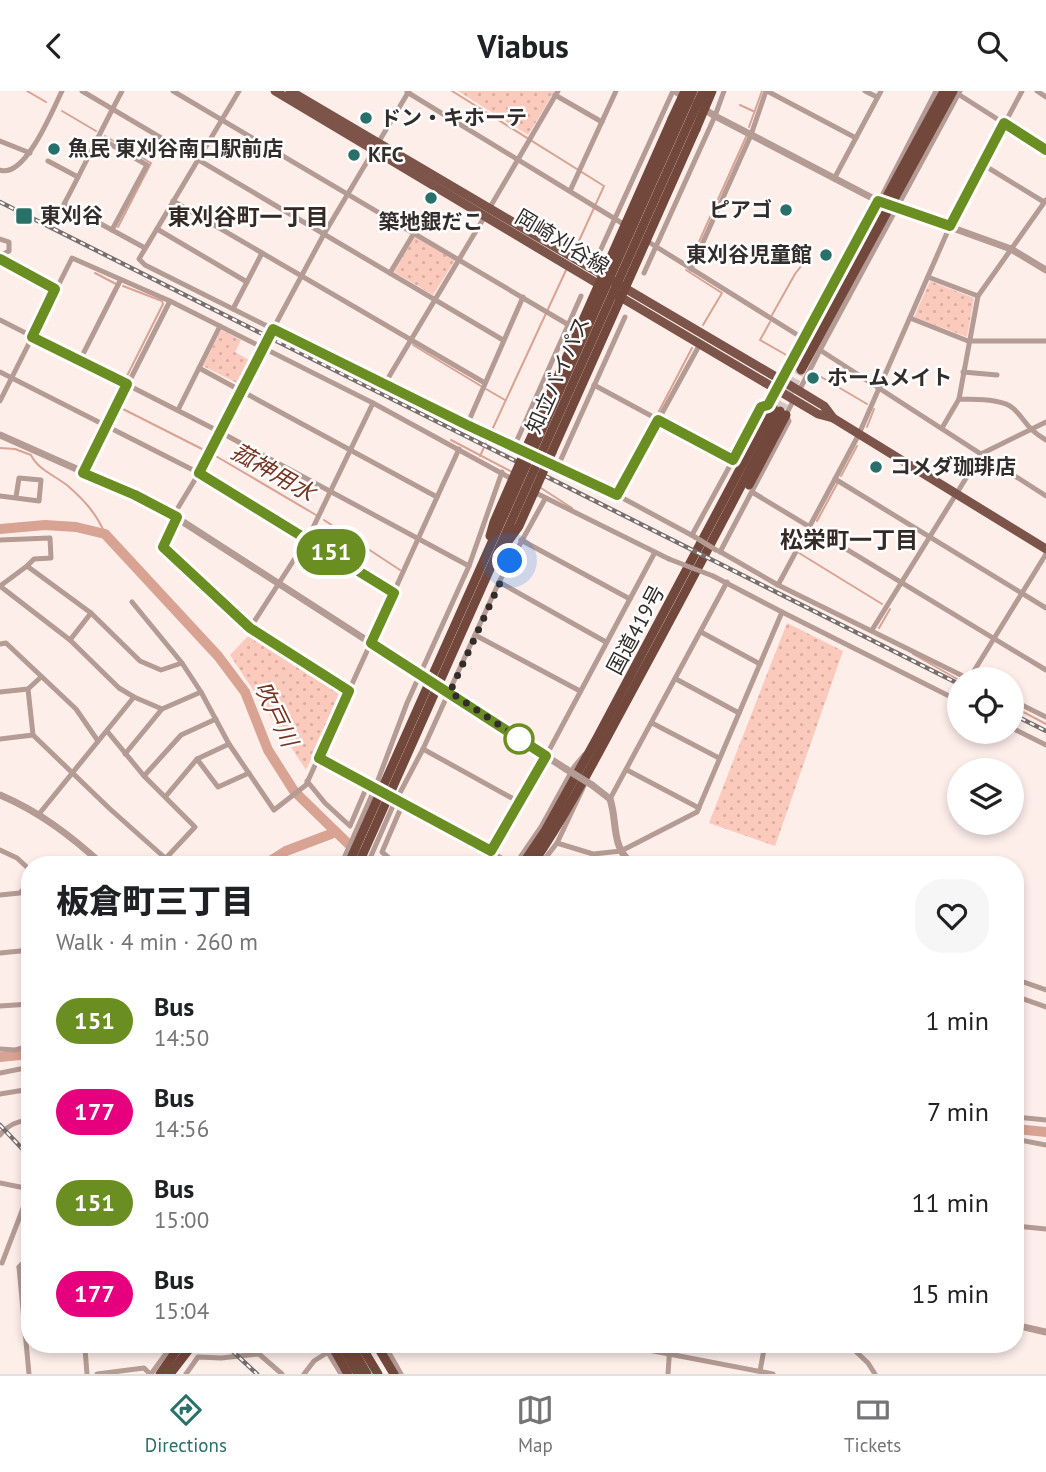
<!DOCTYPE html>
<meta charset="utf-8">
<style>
body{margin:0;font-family:"PT Sans","Noto Sans JP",sans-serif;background:#f6f6f6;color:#202124;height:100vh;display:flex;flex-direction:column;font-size:26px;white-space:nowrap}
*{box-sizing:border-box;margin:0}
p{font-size:23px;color:#757577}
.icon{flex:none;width:38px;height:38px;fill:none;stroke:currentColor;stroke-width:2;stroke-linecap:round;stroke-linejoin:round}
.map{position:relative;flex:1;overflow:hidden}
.panel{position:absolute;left:21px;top:765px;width:1003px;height:497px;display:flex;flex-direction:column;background:#fff;border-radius:28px;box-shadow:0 4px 10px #0003}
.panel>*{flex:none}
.badge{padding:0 14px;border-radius:23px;font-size:24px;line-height:46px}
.buttons{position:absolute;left:947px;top:576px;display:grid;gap:14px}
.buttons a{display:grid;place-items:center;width:77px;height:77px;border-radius:50%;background:#fff;box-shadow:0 4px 10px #0003;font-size:35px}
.you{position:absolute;width:35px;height:35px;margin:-18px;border:5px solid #fff;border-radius:50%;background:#1a73e8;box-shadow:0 0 0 10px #1a73e833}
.map>.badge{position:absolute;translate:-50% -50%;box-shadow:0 0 0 4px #fff}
.round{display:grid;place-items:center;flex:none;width:74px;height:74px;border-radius:28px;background:#f6f6f6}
.summary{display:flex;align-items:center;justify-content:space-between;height:119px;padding:0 35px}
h1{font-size:33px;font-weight:800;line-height:52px}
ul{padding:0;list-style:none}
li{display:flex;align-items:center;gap:21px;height:91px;padding:0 35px}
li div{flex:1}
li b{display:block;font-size:26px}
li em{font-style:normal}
li .badge{min-width:77px;font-weight:700;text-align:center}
header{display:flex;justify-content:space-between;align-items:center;height:91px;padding:0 35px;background:#fff;font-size:32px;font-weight:800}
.dock{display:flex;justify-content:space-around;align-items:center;height:98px;border-top:2px solid #e0e0e0;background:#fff;font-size:19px;color:#757577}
.dock a{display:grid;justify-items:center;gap:4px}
.dock .selected{color:#287069}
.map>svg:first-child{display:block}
</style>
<header><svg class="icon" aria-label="back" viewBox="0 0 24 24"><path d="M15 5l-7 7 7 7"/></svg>Viabus<svg class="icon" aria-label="search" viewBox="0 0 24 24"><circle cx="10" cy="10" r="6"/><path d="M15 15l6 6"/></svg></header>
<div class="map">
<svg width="1046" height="1283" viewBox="0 0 1046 1283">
<defs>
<pattern id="park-dots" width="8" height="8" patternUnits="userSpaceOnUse" patternTransform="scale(1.75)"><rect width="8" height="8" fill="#fccabc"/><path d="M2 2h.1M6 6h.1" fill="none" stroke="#d8aea2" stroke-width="1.8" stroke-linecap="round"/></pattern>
</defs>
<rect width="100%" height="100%" fill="#fdeeea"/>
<!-- park -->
<g fill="url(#park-dots)">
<polygon points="458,0 555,0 528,44"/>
<polygon points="414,145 455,169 433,204 394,181"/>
<polygon points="930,190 974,207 967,246 914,226"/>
<polygon points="221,239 241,249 235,261 251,270 239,293 203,275"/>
<polygon points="787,532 843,560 775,755 709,732"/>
<polygon points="250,543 341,601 306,679 230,564"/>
</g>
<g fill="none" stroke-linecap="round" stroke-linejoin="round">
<!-- stream -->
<g stroke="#d9a393" stroke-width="2">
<polyline points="27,0 46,11"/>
<polyline points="452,0 604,95 573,163"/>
<polyline points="740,14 753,20"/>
<polyline points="62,20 96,40"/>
<polyline points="749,36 762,0"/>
<polyline points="105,45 151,72 118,136"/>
<polyline points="689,173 746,46"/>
<polyline points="686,179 722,202 703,234"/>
<polyline points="95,182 116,193"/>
<polyline points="123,195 162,210 163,213 125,289"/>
<polyline points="772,224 795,183 808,166"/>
<polyline points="770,231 760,249 788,265"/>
<polyline points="413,254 481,295"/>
<polyline points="816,283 867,313"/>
<polyline points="486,298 505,309"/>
<polyline points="113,313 122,296"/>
<polyline points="121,317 206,360"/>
<polyline points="657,324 692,257"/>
<polyline points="867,336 874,318"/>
<polyline points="451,349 512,381"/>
<path d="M0,357L15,358L31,364C38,379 56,385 68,395C84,409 97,423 105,443"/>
<polyline points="214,364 316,424"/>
<polyline points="480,365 567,177"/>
<polyline points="841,385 857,355"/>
<polyline points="622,387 653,331"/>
<polyline points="541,397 572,417"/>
<polyline points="324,429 400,479"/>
<polyline points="817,430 837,393"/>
<polyline points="812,440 799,462 882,513"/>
<polyline points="879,537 890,518"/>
<polyline points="913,563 959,589"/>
<polyline points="1012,615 1046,633"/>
</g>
<!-- river -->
<g stroke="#d9a393" stroke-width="10">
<polyline points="0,438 45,434 76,436 105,443 218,565 245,601 268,659 294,700 370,774"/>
<polyline points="264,774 286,760 336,741"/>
<polyline points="0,966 30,963"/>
<polyline points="1015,1038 1046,1041"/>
</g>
<!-- trunk-tunnel -->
<g stroke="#d4c7c4" stroke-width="9" stroke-dasharray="9 4.5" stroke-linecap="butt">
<polyline points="773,316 795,275"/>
<polyline points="780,320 801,279"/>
</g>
<!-- minor -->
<g stroke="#b49b94" stroke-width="5">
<polyline points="82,0 503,249"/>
<polyline points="173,0 579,240"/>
<polyline points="239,0 139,168 145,174 273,238 324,143 409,0"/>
<polyline points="767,0 856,47"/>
<polyline points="865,0 877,6"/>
<polyline points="1022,0 950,135 859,343 835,388 1046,517"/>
<polyline points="1037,0 1046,6"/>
<polyline points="407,1 625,134"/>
<polyline points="958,3 1046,59"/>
<polyline points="555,4 602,31"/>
<path d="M98,46L147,74L112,139L64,113C84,76 102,37 122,0"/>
<polyline points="0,50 30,62"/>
<polyline points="48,70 78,86"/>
<polyline points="982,73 1044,111"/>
<path d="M0,79C25,88 53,18 62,0"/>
<polyline points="834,88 881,0"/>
<polyline points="570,100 616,0"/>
<polyline points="173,110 485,292"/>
<polyline points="489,118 558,0"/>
<polyline points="871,126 936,0"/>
<polyline points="157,138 247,191"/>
<polyline points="112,139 145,157"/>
<polyline points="0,148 9,151 9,160 0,165"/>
<polyline points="601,158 673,0"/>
<polyline points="0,168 55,198"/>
<polyline points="691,178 751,44 766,0"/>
<polyline points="390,182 414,142"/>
<polyline points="644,182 715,25 724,0"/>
<polyline points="928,186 978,205"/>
<polyline points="233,218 262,162"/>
<polyline points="625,226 558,375 617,404 695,446"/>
<polyline points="910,227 968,250 1046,250"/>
<polyline points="0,229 220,341 469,475"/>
<polyline points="804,248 855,156"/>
<polyline points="820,259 960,0"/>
<polyline points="80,269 120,190"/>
<polyline points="199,277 437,406"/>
<polyline points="0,281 199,382 394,502"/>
<polyline points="963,281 997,284"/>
<polyline points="384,294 485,125"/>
<polyline points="594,294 733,369 761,316 768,314 804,248 647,150"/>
<polyline points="799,300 820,259 1046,405"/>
<path d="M959,308C974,309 1003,307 1014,318C1028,332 1026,337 1046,349"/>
<polyline points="0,310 72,167 170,210 373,312 514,389"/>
<polyline points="178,319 220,235"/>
<polyline points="467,334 527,362"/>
<polyline points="942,337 959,308 978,205 1046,109"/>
<polyline points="514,356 581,205"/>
<polyline points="83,382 170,210"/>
<polyline points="534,401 669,468"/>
<polyline points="752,401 1046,579"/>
<polyline points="617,404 700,253"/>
<polyline points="0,405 39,410 41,389 19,387 16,406"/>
<polyline points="173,425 199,382 273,238 467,334 523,206"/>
<polyline points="177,427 163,455 250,537 349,600"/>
<polyline points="692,444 733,369"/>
<polyline points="0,449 50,447 51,467 34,468 27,475"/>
<polyline points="521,449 630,508"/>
<polyline points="719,460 778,494 969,588"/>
<polyline points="720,461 789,330 786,324 794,308"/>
<polyline points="713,485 782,521"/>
<polyline points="499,491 606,551"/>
<polyline points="778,494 835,388"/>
<polyline points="132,511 182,572 201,601 229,653 274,719 306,694 459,358"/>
<polyline points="250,537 308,447 373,312"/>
<polyline points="872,539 981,363 1046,331"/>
<polyline points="701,541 760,573"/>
<polyline points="475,544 580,600"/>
<polyline points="70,549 91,522"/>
<polyline points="0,553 6,552 76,618 98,650"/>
<polyline points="676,588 739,622"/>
<polyline points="969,588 1046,463"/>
<polyline points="28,598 33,644"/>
<polyline points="0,601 28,598 41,586"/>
<polyline points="1012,609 1046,626"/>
<polyline points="162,618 134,606 119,597 70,549 0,495 27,475 91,522 140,570 161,579 182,572"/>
<polyline points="652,632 719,667"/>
<polyline points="1012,637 1046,654"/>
<polyline points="107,640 144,685 195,736 166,767"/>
<polyline points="0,648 33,644 110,718 173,774"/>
<polyline points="423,658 519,711"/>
<polyline points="125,663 162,618 201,601"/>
<polyline points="319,667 378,698"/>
<polyline points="197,668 218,696 249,682"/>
<polyline points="627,679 699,717"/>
<polyline points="144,685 181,644 216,628"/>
<polyline points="307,690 325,712 350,735 368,693"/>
<polyline points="166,705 197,668 229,653"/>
<polyline points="396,708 514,774"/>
<polyline points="610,708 727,491"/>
<polyline points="39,723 134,606"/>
<polyline points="557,752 593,763 621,760 697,721 782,521 959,610"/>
<polyline points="0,759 17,767 30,779"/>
<polyline points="341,774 375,697 407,612 469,475 502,381"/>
<polyline points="367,774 392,717 423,658 499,491 545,408"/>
<polyline points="397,774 382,761 403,712"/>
<polyline points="481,774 546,665 654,463"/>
<polyline points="515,774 541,736 574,676 584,664"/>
<polyline points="540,774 557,752 584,695"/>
<polyline points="0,804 20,802 30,791"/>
<polyline points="0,862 30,859"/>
<polyline points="1015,888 1046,899"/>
<polyline points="1015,905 1046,916"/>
<polyline points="0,915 30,913"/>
<polyline points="0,958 15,959 30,955"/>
<polyline points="0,982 30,976"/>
<polyline points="0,1003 30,998"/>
<polyline points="1015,1026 1046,1029"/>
<path d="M0,1044C7,1035 19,1028 30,1030"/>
<polyline points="1015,1048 1046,1054"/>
<polyline points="0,1092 30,1098"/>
<polyline points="1015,1135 1046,1138"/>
<polyline points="2,1172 30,1099"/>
<polyline points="19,1176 29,1283"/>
<polyline points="19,1176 30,1165"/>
<polyline points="384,1253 401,1283"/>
<polyline points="617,1253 773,1283"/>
<polyline points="848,1253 868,1272 875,1283"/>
<polyline points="85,1258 87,1283"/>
<polyline points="327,1260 341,1283"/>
<polyline points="760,1280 765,1253"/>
<polyline points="97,1283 144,1277 150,1283"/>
<polyline points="151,1283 173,1253"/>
<polyline points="186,1283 198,1266 221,1267 259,1263 282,1283"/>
<polyline points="304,1283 314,1270 336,1256"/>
<polyline points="668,1283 670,1253"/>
</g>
<!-- tertiary -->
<g stroke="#b49b94" stroke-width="7">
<polyline points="675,0 715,25 878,110 1011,158 1046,179"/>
<polyline points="0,344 135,404 177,427 566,678"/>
<path d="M592,694L610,708C618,731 610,759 635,774"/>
<path d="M0,704C40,721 71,745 103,774"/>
<polyline points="1015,1234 1046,1241"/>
</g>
<!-- primary -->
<g stroke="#7d5449" stroke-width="9">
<polyline points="275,0 605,197"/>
<polyline points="290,0 781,289 824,315 833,327"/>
<polyline points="617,204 818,323 833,327 859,343 1046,458"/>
</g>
<!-- trunk -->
<g stroke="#73483c" stroke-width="9">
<polyline points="795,275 944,0"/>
<polyline points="801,279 953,0"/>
<polyline points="529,351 672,28"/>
<polyline points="552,361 696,38"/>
<polyline points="749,394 786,324"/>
<polyline points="522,774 545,740 597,647 773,316"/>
<path d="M532,774C570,718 601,657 633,598C683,506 732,413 780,320"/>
<polyline points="350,1253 367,1283"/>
<polyline points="360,1253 378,1283"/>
<polyline points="376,1253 394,1283"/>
<polyline points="160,1283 181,1253"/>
<polyline points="170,1283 193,1253"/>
</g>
<!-- rail casing -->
<g stroke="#786f6d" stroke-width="4.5">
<g id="rail">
<polyline points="0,111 959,593"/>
<polyline points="1012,623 1046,640"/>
<polyline points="0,1034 30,1066"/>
<polyline points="225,1253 257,1283"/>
</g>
</g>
<!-- rail -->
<use href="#rail" stroke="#fff" stroke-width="2" stroke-dasharray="5" stroke-linecap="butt"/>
<!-- minor-bridge -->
<g stroke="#b49b94" stroke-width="5">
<polyline points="695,446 716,459"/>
<polyline points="669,468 713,485"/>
</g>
<!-- tertiary-bridge -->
<polyline stroke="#b49b94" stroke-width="7" points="566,678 592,694"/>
<!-- trunk-bridge -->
<g stroke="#73483c" stroke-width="9">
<polyline points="672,28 685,0"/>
<polyline points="696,38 712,0"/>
<polyline points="490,445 494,431 529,351"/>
<polyline points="506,453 519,435 552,361"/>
<polyline points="348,774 693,0"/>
<polyline points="358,774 703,0"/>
<polyline points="331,1253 348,1283"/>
<polyline points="341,1253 358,1283"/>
</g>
</g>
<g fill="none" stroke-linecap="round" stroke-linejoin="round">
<!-- line casing -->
<g stroke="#fff" stroke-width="16">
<polyline id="line" points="0,168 55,198 32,246 127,293 83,382 135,404 177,426 163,456 250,537 349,600 319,667 491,760 546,665 371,552 394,502 199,382 273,238 467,334 617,404 658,329 733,369 761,316 768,314 878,110 950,135 1004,32 1046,59"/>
</g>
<!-- line -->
<use href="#line" stroke="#6b8e23" stroke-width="10"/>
<!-- walk -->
<polyline stroke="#322c2b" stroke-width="7" stroke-dasharray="0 12.6" points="510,470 450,601 526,652 519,648"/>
</g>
<!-- markers -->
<g fill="#287069" stroke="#fff" stroke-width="2.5">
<circle cx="366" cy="27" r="7"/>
<circle cx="54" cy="58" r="7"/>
<circle cx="354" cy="64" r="7"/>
<circle cx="431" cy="107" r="7"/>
<circle cx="786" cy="119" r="7"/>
<rect x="15" y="116" width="18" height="18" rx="3.5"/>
<circle cx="826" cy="164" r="7"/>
<circle cx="813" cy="287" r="7"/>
<circle cx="876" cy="376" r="7"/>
</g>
<circle fill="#fff" stroke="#6b8e23" stroke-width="3.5" cx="519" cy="648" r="14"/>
<g text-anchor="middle" stroke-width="5" stroke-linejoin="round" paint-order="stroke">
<!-- poi labels -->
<g font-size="21" font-weight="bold" fill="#322c2b" stroke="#fff" text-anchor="start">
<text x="380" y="34">ドン・キホーテ</text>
<text x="68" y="65">魚民 東刈谷南口駅前店</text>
<text x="368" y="71">KFC</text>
<text x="772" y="126" text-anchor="end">ピアゴ</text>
<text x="40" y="132">東刈谷</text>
<text x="431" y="138" text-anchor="middle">築地銀だこ</text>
<text x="812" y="171" text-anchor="end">東刈谷児童館</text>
<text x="827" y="294">ホームメイト</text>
<text x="890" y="383">コメダ珈琲店</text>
</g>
<!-- street labels -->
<g font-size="21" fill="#322c2b" stroke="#fff">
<text transform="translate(562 151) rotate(31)" y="7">岡崎刈谷線</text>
<text transform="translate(558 284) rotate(-66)" y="7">知立バイパス</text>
<text transform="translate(636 539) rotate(-62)" y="7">国道419号</text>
</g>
<!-- neighbourhood labels -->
<g font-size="23" font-weight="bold" fill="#352926" stroke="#fff">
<text x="248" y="134">東刈谷町一丁目</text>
<text x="849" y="457">松栄町一丁目</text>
</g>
<!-- water labels -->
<g font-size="23" font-style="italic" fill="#773421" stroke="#fff">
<text transform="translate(273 381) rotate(30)" y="8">菰神用水</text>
<text transform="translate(276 623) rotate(64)" y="8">吹戸川</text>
</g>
</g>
</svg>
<div class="buttons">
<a><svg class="icon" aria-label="locate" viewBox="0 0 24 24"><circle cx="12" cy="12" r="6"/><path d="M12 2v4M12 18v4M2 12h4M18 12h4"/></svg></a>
<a><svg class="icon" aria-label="layers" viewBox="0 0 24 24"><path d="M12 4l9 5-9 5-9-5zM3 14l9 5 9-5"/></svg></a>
</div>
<div class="you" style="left:510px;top:470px"></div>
<b class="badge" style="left:331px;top:461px;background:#6b8e23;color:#fff">151</b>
<section class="panel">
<div class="summary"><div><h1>板倉町三丁目</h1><p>Walk · 4 min · 260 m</p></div><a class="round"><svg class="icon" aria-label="heart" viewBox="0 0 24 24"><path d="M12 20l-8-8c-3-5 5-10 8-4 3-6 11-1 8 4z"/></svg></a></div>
<ul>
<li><span class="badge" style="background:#6b8e23;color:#fff">151</span><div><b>Bus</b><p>14:50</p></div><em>1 min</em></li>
<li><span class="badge" style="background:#e6007e;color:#fff">177</span><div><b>Bus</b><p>14:56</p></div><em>7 min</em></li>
<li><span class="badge" style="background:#6b8e23;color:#fff">151</span><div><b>Bus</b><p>15:00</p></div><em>11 min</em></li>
<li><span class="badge" style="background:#e6007e;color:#fff">177</span><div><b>Bus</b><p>15:04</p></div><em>15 min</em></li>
</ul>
</section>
</div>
<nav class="dock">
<a class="selected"><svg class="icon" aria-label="directions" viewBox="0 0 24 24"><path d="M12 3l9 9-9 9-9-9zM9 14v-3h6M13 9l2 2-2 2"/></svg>Directions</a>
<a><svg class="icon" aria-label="map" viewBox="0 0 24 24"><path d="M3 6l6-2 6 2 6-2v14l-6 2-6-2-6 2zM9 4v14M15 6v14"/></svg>Map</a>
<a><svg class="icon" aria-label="tickets" viewBox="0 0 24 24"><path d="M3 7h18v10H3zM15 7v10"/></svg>Tickets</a>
</nav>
